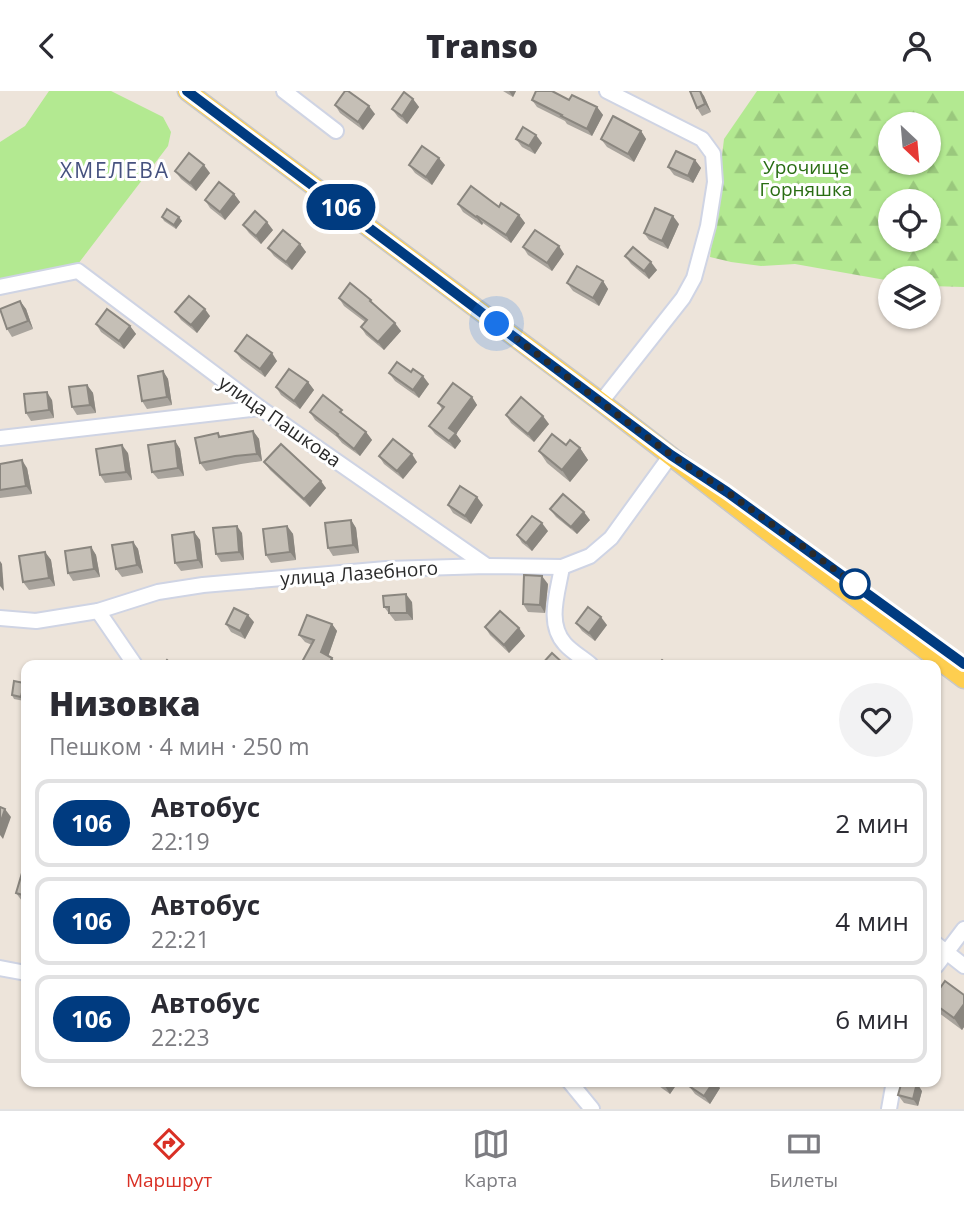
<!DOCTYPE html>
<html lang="ru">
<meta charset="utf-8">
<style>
body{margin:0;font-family:"Open Sans",sans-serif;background:#f2f2f3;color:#2b2b33;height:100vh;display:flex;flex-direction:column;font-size:26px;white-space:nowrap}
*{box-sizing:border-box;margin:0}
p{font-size:23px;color:#7c7c81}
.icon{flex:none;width:38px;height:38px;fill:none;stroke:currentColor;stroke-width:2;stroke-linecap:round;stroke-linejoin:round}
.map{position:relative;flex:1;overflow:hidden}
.side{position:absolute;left:21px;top:569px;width:920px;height:427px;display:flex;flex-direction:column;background:#fff;border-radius:14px;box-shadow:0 2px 5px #0004}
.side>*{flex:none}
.badge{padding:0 14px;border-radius:23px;font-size:24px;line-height:46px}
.needle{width:46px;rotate:154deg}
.fabs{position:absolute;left:878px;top:21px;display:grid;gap:14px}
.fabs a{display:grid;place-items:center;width:63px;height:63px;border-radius:50%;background:#fff;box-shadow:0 2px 5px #0004;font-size:35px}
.you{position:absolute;width:35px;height:35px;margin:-18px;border:5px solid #fff;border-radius:50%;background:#1a73e8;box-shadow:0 0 0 10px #1a73e833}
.map>.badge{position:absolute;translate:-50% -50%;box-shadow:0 0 0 4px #fff}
.round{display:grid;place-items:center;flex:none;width:74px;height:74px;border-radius:37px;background:#f2f2f3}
.headline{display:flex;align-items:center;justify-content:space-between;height:119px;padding:0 28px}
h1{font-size:33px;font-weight:800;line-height:52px}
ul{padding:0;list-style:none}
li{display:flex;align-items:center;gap:21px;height:88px;margin:0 14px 10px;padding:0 14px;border:4px solid #e1e1e2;border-radius:14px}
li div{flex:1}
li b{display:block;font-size:26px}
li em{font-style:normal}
li .badge{min-width:77px;font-weight:700;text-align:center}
header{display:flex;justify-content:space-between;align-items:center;height:91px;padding:0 28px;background:#fff;font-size:32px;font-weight:800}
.menu{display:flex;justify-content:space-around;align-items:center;height:98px;border-top:2px solid #e1e1e2;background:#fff;font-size:19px;color:#7c7c81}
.menu a{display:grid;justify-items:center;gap:4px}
.menu .selected{color:#d93025}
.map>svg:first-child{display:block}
</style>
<header><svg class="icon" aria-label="back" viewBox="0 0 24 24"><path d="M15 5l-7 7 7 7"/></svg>Transo<svg class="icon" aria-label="person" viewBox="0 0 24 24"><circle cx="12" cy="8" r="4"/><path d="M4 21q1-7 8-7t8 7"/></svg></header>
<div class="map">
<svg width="964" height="1018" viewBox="0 0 964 1018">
<defs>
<pattern id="forest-firs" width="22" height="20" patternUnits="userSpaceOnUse" patternTransform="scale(1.75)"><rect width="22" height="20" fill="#b3e991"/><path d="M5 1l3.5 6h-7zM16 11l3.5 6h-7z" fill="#9ac87d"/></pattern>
</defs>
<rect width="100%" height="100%" fill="#ede4da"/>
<!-- grass -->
<polygon fill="#b3e991" points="49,0 111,0 163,26 171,41 168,55 78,173 0,190 0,51 25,35"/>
<!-- forest -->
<path fill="url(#forest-firs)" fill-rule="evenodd" d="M757,0H964V196L929,195V187H891V190L795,173L761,175L731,171L710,166L724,48ZM891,33H929V72H891ZM891,110H929V149H891Z"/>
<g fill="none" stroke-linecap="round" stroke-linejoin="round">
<!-- minor casing -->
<g stroke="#cfd4e4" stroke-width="18">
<g id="minor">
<polyline points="284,0 336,40"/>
<polyline points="0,196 78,180 260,317 487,475"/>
<polyline points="601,311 683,207 694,187 708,135 715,91 713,63 702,48 607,0"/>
<polyline points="0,347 260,317"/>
<path d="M562,476C558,501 546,532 565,553C572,561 583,567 591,574"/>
<polyline points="98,520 135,574"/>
<polyline points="0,527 36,530 98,520 158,501 203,494 386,478 487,475 562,476 590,465 611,447 671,364"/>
<polyline points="936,853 964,875"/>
<polyline points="936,875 964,838"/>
<polyline points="0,877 26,882"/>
<polyline points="569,990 592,1018"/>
<polyline points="889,1018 894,990"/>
</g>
</g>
<!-- major casing -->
<g stroke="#c8c8c8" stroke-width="21">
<polyline id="major" points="187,0 601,311 779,449 964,588"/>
</g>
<!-- minor -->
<use href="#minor" stroke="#fff" stroke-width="14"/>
<!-- major -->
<use href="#major" stroke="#fece4f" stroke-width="18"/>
</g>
<!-- wall -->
<g fill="#a9a49d">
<polygon points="503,0 516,0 513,6"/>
<polygon points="690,0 701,0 704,5 711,21 702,25 697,17"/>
<polygon points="413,8 419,16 407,33 398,26 392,18"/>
<polygon points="532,9 569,9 597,16 603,24 592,45 567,33 565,30 537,16"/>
<polygon points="335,14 375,23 363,39 340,22"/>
<polygon points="641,40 646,48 634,71 607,56 601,48"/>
<polygon points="516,48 542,52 535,63 522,56"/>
<polygon points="695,69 701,77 693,92 674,84 668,76"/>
<polygon points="409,74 445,74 432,94 415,82"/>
<polygon points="175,80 210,82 196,100 181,88"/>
<polygon points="234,103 240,111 225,129 210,117 205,109"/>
<polygon points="458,113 519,124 525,132 511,152 483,132 482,134 463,121"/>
<polygon points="162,126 179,126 182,130 176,138 164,130"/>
<polygon points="679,133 668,158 649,149 644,142"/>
<polygon points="243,134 273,139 261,153 249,142"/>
<polygon points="300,153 306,161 292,179 274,165 268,157"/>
<polygon points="523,156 564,163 552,180 528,164"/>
<polygon points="625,165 657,179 649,188 631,173"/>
<polygon points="603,190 608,198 599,215 573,200 567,192"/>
<polygon points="339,207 376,215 401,240 384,259 366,244 361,236 365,231 344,215"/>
<polygon points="20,210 26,218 33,238 12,246 7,238"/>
<polygon points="175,221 210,225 197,242 181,229"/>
<polygon points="96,233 130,235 136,243 124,258 101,241"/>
<polygon points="235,260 277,270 265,286 241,268"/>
<polygon points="163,280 168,288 172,314 147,318 142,310"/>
<polygon points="411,281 429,293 419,307 395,290 389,282"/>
<polygon points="308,291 314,299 300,318 281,304 276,296"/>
<polygon points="87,294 93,302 96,322 77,324 72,316"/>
<polygon points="472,306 477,314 456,343 461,350 455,358 435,343 429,335 442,318 438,312"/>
<polygon points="52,309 54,327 31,330 26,322"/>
<polygon points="310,321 347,327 366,341 372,349 360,365 342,352 337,346 315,329"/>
<polygon points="506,324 549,333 534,351 511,332"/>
<polygon points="253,340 259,348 262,370 241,373 206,380 200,372 218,342 220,345"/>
<polygon points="175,350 180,358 184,385 158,388 152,381"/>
<polygon points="566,354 580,357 588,369 570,391 547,372 539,360"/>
<polygon points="128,362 132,389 105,392 100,384"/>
<polygon points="379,365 417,371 403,388 384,373"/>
<polygon points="264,371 326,397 310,416 270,379"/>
<polygon points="0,373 27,377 32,403 0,407"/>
<polygon points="448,414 483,414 471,433 453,422"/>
<polygon points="550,418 590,429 577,443 556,426"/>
<polygon points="351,429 356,437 359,462 333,465 328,457"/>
<polygon points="287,435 293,443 296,469 271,472 266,464"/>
<polygon points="548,440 532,460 522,452 517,444"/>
<polygon points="194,441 200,449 203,477 181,480 175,472"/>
<polygon points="242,442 244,469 221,471 216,463"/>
<polygon points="133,451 138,458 143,482 122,486 116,478"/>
<polygon points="91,456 96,464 100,486 73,490 68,482"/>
<polygon points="45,461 51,469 55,495 29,499 23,491"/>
<polygon points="548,493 545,522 528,521 523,513"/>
<polygon points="412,511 413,529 395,530 384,516"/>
<polygon points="254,531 245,548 231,541 226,533"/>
<polygon points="576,532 607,534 595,550 582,540"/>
<polygon points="332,533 337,540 328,565 337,574 304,574 302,571 312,554 305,551 299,544"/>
<polygon points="485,536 519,537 525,545 509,562 490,544"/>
<polygon points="26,595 24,610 14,608 12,604"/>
<polygon points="26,783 26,811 22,810 16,802"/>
<polygon points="936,903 964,904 964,936 962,939 939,922 936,918"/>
<polygon points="652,990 679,990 670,1003"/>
<polygon points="689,995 720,997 710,1013 695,1003"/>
<polygon points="922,1000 918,1015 904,1012 898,1004"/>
</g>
<!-- shaded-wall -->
<g fill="#8a867f">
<polygon points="509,0 516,0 513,6"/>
<polygon points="700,0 704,5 711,21 705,13"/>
<polygon points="413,8 419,16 407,33 402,25"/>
<polygon points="369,15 375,23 363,39 358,31"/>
<polygon points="597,16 603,24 592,45 587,38"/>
<polygon points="641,40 646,48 634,71 628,63"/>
<polygon points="536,44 542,52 535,63 529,55"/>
<polygon points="439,67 445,74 432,94 426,86"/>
<polygon points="695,69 701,77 693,92 688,85"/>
<polygon points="204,74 210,82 196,100 190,92"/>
<polygon points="234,103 240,111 225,129 220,121"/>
<polygon points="519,124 525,132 511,152 506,144"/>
<polygon points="477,125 483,132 482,134 476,126"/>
<polygon points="673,125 679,133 668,158 662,150"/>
<polygon points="179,126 182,130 176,138 174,134"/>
<polygon points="267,131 273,139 261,153 256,145"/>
<polygon points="300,153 306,161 292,179 286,171"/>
<polygon points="559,155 564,163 552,180 547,172"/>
<polygon points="651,171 657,179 649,188 644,180"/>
<polygon points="603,190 608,198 599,215 593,207"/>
<polygon points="20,210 26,218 33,238 28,230"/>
<polygon points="205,218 210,225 197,242 191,234"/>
<polygon points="395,232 401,240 384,259 378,251"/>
<polygon points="130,235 136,243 124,258 119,250"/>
<polygon points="272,262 277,270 265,286 260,278"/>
<polygon points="163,280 168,288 172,314 167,306"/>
<polygon points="423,285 429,293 419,307 413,299"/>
<polygon points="308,291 314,299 300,318 294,310"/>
<polygon points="87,294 93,302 96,322 90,314"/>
<polygon points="47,301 52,309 54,327 49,319"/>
<polygon points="472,306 477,314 456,343 461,350 455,358 449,350 449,337"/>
<polygon points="543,325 549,333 534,351 528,343"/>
<polygon points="253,340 259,348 262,370 257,363"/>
<polygon points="366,341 372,349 360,365 354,358"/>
<polygon points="175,350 180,358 184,385 178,377"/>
<polygon points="122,354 128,362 132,389 126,381"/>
<polygon points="580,357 588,369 570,391 562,379"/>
<polygon points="412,363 417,371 403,388 397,380"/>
<polygon points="22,369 27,377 32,403 26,395"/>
<polygon points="321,390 326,397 310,416 304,408"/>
<polygon points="477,406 483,414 471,433 465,425"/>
<polygon points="584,421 590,429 577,443 571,436"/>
<polygon points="351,429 356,437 359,462 353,454"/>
<polygon points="542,432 548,440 532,460 526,452"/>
<polygon points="237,435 242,442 244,469 239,461"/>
<polygon points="287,435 293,443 296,469 290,461"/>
<polygon points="194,441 200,449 203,477 198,469"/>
<polygon points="133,451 138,458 143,482 137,474"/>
<polygon points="91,456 96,464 100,486 94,478"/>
<polygon points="45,461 51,469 55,495 49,487"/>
<polygon points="0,470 2,473 4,500 0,495"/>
<polygon points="542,485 548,493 545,522 540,514"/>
<polygon points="406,503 412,511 413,529 407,522"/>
<polygon points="248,524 254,531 245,548 240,540"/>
<polygon points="601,526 607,534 595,550 589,542"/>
<polygon points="332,533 337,540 327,569 321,561"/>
<polygon points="519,537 525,545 509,562 504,554"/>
<polygon points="332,567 337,574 329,574"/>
<polygon points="24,592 26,595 24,610 21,606"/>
<polygon points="5,718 11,726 3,748 0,744 0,733"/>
<polygon points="964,913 964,936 962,939 954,927"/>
<polygon points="668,990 679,990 670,1003 665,995"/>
<polygon points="714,990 715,990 720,997 710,1013 704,1005"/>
<polygon points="917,992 922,1000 918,1015 913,1008"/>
</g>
<!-- building -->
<g fill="#c5bfb6" stroke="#8a867f" stroke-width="2">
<polygon points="345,0 348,0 369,15 358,31 335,14"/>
<polygon points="536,0 552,0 569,9 572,4 597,16 587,38 561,25 562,24 532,9"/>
<polygon points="690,0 700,0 705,13 697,17"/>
<polygon points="404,1 413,8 402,25 392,18"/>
<polygon points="613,25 641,40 628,63 601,48"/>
<polygon points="523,36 536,44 529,55 516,48"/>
<polygon points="422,55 439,67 426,86 409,74"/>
<polygon points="676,60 695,69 688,85 668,76"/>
<polygon points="189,62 204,74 190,92 175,80"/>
<polygon points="219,91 234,103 220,121 205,109"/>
<polygon points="471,95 499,116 501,112 519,124 506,144 477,125 476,126 458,113"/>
<polygon points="655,117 673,125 662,150 644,142"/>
<polygon points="167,118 179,126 174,134 162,126"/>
<polygon points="255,120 267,131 256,145 243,134"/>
<polygon points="283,139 300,153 286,171 268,157"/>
<polygon points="535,139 559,155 547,172 523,156"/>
<polygon points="633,156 651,171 644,180 625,165"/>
<polygon points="577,175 603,190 593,207 567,192"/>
<polygon points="350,192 371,209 370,210 395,232 378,251 361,236 367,229 339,207"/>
<polygon points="189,205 205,218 191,234 175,221"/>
<polygon points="20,210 28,230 7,238 0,218"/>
<polygon points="107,218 130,235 119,250 96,233"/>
<polygon points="247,244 272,262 260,278 235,260"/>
<polygon points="397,271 411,281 413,278 423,285 413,299 389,282"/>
<polygon points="289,278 308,291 294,310 276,296"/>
<polygon points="163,280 167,306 142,310 138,285"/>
<polygon points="453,292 472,306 449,337 456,342 449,350 429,335 444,316 438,312"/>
<polygon points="87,294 90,314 72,316 69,296"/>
<polygon points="47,301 49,319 26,322 24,303"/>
<polygon points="323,304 342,319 340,321 366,341 354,358 337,344 338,343 310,321"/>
<polygon points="521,306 543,325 528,343 506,324"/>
<polygon points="253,340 257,363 235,365 200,372 195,347 218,342 219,346"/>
<polygon points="552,343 566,354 570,349 580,357 562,379 539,360"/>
<polygon points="393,348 412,363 397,380 379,365"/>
<polygon points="175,350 178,377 152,381 148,354"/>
<polygon points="281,353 321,390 304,408 264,371"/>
<polygon points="122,354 126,381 100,384 96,358"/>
<polygon points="22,369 26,395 0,399 0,373"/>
<polygon points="460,395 477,406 465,425 448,414"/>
<polygon points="563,403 584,421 571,436 550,418"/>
<polygon points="532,425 542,432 526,452 517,444"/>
<polygon points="351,429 353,454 328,457 325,432"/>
<polygon points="237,435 239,461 216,463 213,437"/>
<polygon points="287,435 290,461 266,464 263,438"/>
<polygon points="194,441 198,469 175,472 172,444"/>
<polygon points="133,451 137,474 116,478 112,454"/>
<polygon points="91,456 94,478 68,482 65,460"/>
<polygon points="45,461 49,487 23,491 19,465"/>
<polygon points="524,484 542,485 540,514 523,513"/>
<polygon points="406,503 407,522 389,522 389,516 384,516 383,505"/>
<polygon points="588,516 601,526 589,542 576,532"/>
<polygon points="234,517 248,524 240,540 226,533"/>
<polygon points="500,520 519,537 504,554 485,536"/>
<polygon points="307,524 332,533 321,561 332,567 329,574 307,574 302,571 314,549 299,544"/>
<polygon points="552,562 565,574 541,574"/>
<polygon points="167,569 173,574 163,574"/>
<polygon points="662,569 668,574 657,574"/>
<polygon points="14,590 24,592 21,606 12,604"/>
<polygon points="0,716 5,718 0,733"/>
<polygon points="22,782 26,783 26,805 16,802"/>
<polygon points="945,890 964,904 964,913 954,927 936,914 936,903"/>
<polygon points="658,990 668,990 665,995"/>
<polygon points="692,990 714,990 704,1005 689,995"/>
<polygon points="902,990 917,992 913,1008 898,1004"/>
</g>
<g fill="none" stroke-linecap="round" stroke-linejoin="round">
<!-- line casing -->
<g stroke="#fff" stroke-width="16">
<polyline id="line" points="187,0 671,364 727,401 964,573"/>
</g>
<!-- line -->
<use href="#line" stroke="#003b80" stroke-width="10"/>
<!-- walk -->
<polyline stroke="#2a2a2a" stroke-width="7" stroke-dasharray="0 12.6" points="497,233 671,364 727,401 855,493"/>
</g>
<!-- markers -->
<circle fill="#fff" stroke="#003b80" stroke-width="3.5" cx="855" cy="493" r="14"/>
<g text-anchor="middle" stroke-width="6" stroke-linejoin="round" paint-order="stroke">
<!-- park labels -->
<g font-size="19" fill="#296d13" stroke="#fff">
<text x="806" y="83">Урочище<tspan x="806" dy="22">Горняшка</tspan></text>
</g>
<!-- street labels -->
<g font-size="19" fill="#2a2a2a" stroke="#fff">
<text transform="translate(280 330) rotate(35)" y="7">улица Пашкова</text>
<text transform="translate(359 482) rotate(-4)" y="7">улица Лазебного</text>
</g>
<!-- neighbourhood labels -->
<g font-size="21" letter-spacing="2" fill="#46527f" stroke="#fff">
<text x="115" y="87">ХМЕЛЕВА</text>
</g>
</g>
</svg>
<div class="fabs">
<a><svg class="needle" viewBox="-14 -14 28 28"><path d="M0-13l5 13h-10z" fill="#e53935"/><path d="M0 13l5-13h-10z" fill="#7c7c81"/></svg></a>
<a><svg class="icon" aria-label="locate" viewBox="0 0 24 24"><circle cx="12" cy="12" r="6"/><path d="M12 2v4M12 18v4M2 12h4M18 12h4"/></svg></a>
<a><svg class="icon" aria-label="layers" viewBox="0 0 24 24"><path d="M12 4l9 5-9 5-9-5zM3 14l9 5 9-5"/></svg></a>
</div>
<div class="you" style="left:497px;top:233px"></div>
<b class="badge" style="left:341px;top:116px;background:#003b80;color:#fff">106</b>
<section class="side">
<div class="headline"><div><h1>Низовка</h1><p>Пешком · 4 мин · 250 m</p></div><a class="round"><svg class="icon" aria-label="heart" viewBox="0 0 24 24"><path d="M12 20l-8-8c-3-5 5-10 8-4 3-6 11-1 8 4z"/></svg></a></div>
<ul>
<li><span class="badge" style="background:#003b80;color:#fff">106</span><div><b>Автобус</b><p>22:19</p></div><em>2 мин</em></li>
<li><span class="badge" style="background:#003b80;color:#fff">106</span><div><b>Автобус</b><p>22:21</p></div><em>4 мин</em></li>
<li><span class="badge" style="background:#003b80;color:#fff">106</span><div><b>Автобус</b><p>22:23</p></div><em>6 мин</em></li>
</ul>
</section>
</div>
<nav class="menu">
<a class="selected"><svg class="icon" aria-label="directions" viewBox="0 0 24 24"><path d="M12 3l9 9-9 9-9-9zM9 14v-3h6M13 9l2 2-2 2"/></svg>Маршрут</a>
<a><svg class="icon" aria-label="map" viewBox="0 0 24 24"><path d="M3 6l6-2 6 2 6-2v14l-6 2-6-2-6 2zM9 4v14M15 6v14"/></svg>Карта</a>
<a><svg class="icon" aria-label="tickets" viewBox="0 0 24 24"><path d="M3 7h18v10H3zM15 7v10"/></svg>Билеты</a>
</nav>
